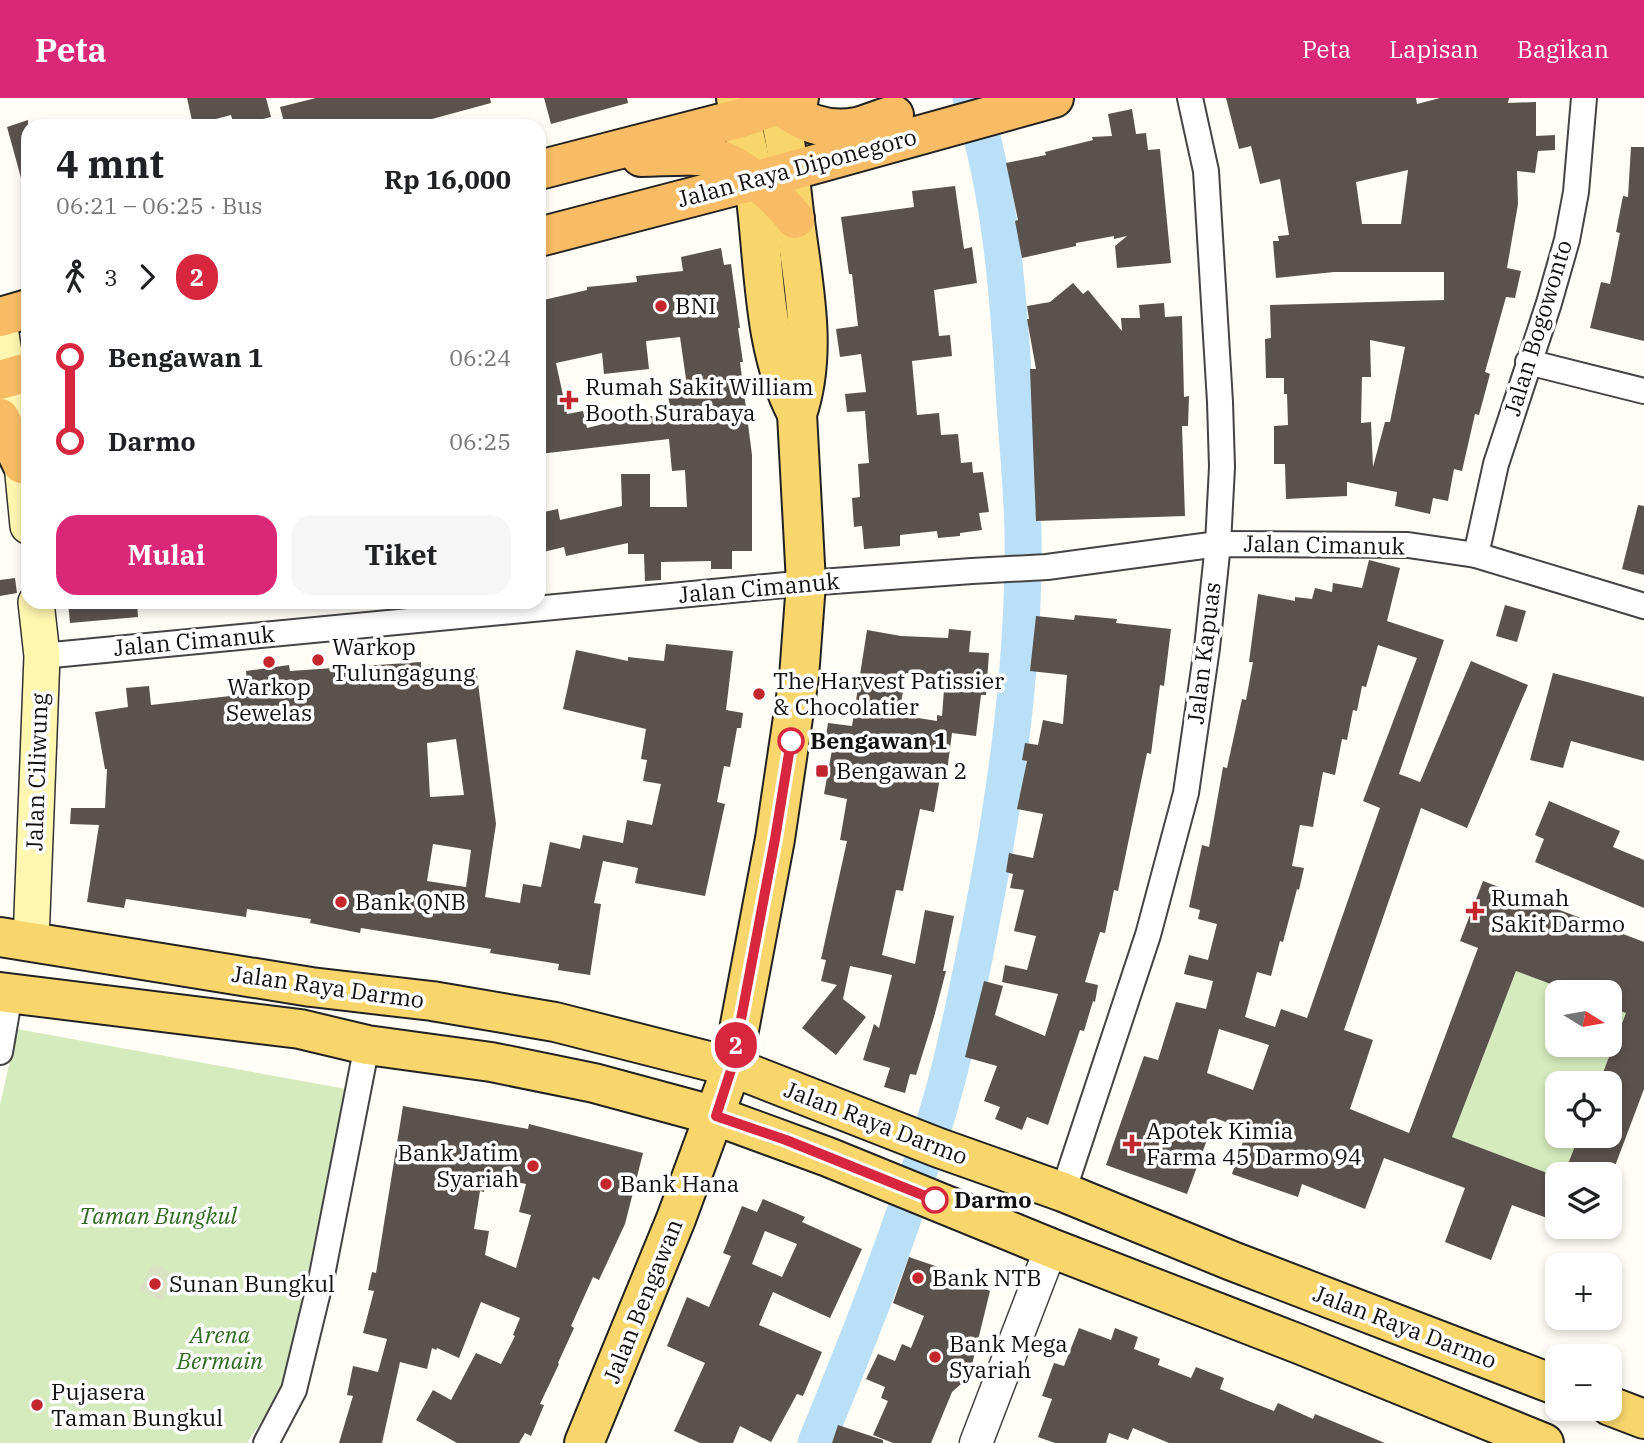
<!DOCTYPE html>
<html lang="id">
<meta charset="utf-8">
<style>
body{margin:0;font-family:"IBM Plex Serif",serif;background:#f6f6f6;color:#202124;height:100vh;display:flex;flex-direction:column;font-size:26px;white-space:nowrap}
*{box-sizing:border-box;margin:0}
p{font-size:23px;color:#757577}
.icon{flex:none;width:38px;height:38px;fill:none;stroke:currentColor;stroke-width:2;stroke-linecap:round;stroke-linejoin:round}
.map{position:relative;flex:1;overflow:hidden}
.sheet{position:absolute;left:21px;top:21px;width:525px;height:490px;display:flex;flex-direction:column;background:#fff;border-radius:21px;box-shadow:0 4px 10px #0003}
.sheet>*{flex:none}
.badge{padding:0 14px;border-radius:23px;font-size:24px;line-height:46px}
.needle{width:46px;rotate:101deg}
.buttons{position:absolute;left:1545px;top:882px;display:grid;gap:14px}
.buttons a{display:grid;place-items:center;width:77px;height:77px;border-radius:14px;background:#fff;box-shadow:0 4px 10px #0003;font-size:35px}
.map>.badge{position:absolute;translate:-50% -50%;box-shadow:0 0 0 4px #fff}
.legs{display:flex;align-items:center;gap:10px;height:77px;padding:0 35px;font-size:23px}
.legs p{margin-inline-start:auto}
.head{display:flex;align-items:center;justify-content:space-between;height:119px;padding:0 35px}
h1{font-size:38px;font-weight:800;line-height:52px}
.action{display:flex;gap:14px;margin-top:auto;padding:14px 35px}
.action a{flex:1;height:80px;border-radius:21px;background:#db2777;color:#fff;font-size:28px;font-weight:800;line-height:80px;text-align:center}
.action a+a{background:#f6f6f6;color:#202124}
ul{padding:0 35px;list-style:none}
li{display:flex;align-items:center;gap:24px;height:84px;font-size:26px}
li i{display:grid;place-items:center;width:10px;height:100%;margin:0 9px;background:currentColor}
li i::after{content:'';width:18px;height:18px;margin:-9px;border:5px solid;border-radius:50%;background:#fff}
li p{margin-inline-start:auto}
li:first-child i{background:linear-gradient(#0000 50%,currentColor 0)}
li:last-child i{background:linear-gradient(currentColor 50%,#0000 0)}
header{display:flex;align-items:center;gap:42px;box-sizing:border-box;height:98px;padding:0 35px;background:#db2777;color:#fff}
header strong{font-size:33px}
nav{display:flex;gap:38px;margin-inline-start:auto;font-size:24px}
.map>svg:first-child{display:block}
</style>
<header>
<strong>Peta</strong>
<nav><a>Peta</a><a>Lapisan</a><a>Bagikan</a></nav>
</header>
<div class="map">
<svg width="1644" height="1345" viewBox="0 0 1644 1345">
<rect width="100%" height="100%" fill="#fffdf5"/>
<!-- green -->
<g fill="#d5ebbd">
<polygon points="1516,873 1572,894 1558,894 1558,947 1610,947 1610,909 1626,915 1599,985 1558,985 1558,1038 1579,1038 1564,1076 1558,1076 1557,1079 1452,1039"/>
<polygon points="17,931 346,991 285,1287 247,1345 0,1345 0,1007"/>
</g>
<!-- cemetery -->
<polygon fill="#d9e3c4" points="153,1165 175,1176 162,1203 140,1192"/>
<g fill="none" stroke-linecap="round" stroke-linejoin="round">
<!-- river -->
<path stroke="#b9e0f7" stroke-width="37" d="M816,1345C860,1238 902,1131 936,1020C952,969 962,917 973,865C1002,723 1025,578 1023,432C1022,391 1018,349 1015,308C1009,204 1002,99 971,0"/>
</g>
<!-- building -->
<g fill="#5a524d" fill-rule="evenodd">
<polygon points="187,0 266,0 271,19 234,28 231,17 193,27"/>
<polygon points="316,0 490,0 491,5 406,28 285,28 280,9"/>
<polygon points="544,0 627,0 628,5 551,26"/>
<path d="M1226,0H1416L1417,6L1440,0H1509L1508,5L1536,4V38L1555,37V52L1538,53L1535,75L1517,73L1518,106L1507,170L1521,173L1515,200L1506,199L1485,274L1490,276L1479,317L1475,316L1462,373L1454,371L1448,403L1433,400L1430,416L1395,408L1397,394L1347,384V398L1286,401L1285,366H1274V328L1288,327L1287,296H1284V280H1266L1265,241L1271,240L1270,207L1444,202V174H1334L1276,180L1273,143H1279L1278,138L1289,137L1280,81L1260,86L1251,48L1239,51ZM1408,72L1401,126H1362L1356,84ZM1370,242L1405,249L1390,324H1385L1373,369L1371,324L1361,325L1362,279H1371Z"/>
<polygon points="1132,11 1136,36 1146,35 1148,52 1160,51 1171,165 1117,170 1115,148 1127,138 1114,141 1114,138 1076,145 1076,148 1022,160 1015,123 1018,122 1006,65 1046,57 1045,54 1093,42 1092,39 1112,38 1108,16"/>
<polygon points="28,22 28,86 23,87 7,29"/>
<polygon points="1631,49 1644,49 1644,243 1590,230 1601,184 1610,186 1620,135 1616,134 1623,98 1628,99"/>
<polygon points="955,88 964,151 972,149 977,185 934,192 939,238 950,237 952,258 912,263 917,317 939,315 941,337 958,336 961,365 972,364 973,375 983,374 989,414 979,415 982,432 960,435 960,438 938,440 937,433 900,437 900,448 864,451 862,428 854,429 852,400 860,399 858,366 869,365 865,313 847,314 845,296 866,294 861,256 840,259 836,231 858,228 852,176 849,176 841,119 914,109 912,93"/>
<path d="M721,150L724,167L731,166L740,230H738L743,264H740L752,357V453H732V471H711V463L661,464V482L645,483L644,456H628V445L566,458L564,449L539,455V415L558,411L560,422L622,408L621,376H650V409H687L685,372L672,373L669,341L539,356V203L587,192V189L637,184L636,178L683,173L681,159ZM680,239L687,288L667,291L671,316L623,321L587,330L583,313L567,316L556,265L602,255L604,276L649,271L646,243Z"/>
<polygon points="1073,185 1083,196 1088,192 1122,233 1121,220 1140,220 1139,207 1164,205 1165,219 1182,218 1184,299 1189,298 1188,328 1182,328 1185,418 1036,423 1030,271 1036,271 1027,221 1029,221 1027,208 1050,204"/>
<polygon points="1638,407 1644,408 1644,477 1622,471"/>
<path d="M1369,462L1400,470L1387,523L1444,542L1399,676L1420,684L1471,563L1528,587L1467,730L1421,710L1344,932L1373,942L1350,1011L1409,1035L1478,850L1460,843L1483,783L1644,844V991L1612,1076H1564L1579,1038H1610V985H1599L1626,915L1610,909V894H1572L1516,873L1452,1039L1558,1079V1124L1512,1107L1491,1162L1445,1144L1465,1090L1384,1060L1365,1111L1302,1086L1298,1099L1232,1076L1247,1032L1215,1020L1187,1096L1106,1067L1144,958L1158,962L1176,904L1206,911L1213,883L1184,876L1189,857L1208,862L1217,826L1198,821L1200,812L1189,809L1202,747L1209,749L1223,669L1227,670L1242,601L1246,602L1253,564H1249L1258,496L1295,503V499L1312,501L1315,490L1332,494L1333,485L1362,490ZM1378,547L1417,560L1363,703L1380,710L1307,920L1281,911L1275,929L1245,919L1257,874L1271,878L1280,843L1283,844L1297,791L1299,792L1304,770L1292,768L1300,727L1313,729L1323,674L1335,677L1342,641L1347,642L1353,612L1357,613L1362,588L1366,589ZM1219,931L1269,947L1253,992L1207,975Z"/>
<polygon points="15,480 17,495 0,498 0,482"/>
<polygon points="68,504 137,504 138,519 70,525"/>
<polygon points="1505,507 1526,513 1517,544 1496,538"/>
<polygon points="1075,517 1117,521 1116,525 1171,531 1164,588 1160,587 1151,656 1147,655 1118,793 1114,792 1105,835 1100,834 1085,884 1098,887 1095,904 1093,903 1084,933 1080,932 1048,1027 1027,1019 1022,1032 995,1021 1000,1009 984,1003 997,968 965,959 984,883 1003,888 995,917 1045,938 1058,896 1002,884 1005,867 1027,872 1036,838 1014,833 1024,792 1010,790 1013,776 1006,774 1009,755 1033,760 1043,716 1017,711 1027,663 1022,662 1025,645 1038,647 1043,622 1063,626 1067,577 1030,573 1036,518 1074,522"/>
<path d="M949,531L971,533L969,554L989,555L986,597H981L976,638L952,635L946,681L940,680L934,714L920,711L903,793L896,792L882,857L915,866L925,812L954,818L943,873H946L934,919L916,977L910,976L905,995L884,989L890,970L863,962L874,926L879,930L892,877L850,868L843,901L866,919L836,957L802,930L837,887L821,883L826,862L821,861L847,743L840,742L847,701L824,696L832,652L824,651L828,625L852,628L867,532L901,538L948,540ZM906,575L945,578L942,618L937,617V623L899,617Z"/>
<path d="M666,546L733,553L726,612L743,615L741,630H737L730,669L724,668L717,704L725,706L705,798L635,785L638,770L603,763L594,805L601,806L590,877L558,872L559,866L490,855L491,851L361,830L360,835L310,825L311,821L247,811L246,819L126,801L124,810L87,804L99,727L70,726L71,710H105L107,671H105L95,614L128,609L126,590L149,588L151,607L248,596L246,573L289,567L290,573L421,564V572L438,570L439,582L477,577L496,726L485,799L520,805L523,786L541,789L550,744L580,751L583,737L623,745L627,722L652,727L661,686L643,683L647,662L641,661L646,631L563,611L576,552L628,563V559L664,563ZM456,641L464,697L430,699L427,645ZM433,746L471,752L466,789L427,783Z"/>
<polygon points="1553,575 1644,599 1644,663 1571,643 1563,670 1530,662"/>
<polygon points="1549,703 1620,733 1613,749 1644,762 1644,810 1535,764 1544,741 1535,737"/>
<path d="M403,1008L528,1031L529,1026L643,1055L625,1126L599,1182L593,1179L571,1228L574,1230L558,1265L559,1266L540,1306L544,1307L531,1338L525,1335L519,1345H457L416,1322L433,1292L451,1302L476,1255L501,1266L515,1238L513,1237L520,1220L481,1204L459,1260L437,1250L436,1252L432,1250L427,1271L400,1264L382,1345H339L353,1298L347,1297L353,1268L378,1274L387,1241L363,1235L374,1193L368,1192L372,1174L376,1175ZM488,1078L526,1086L519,1114L531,1117L516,1170L485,1157L489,1133L474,1131L480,1093L484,1094Z"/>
<path d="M763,1101L805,1119L802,1124L862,1151L830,1220L773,1194L759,1227L822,1254L803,1298L797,1296L771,1344L740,1328L733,1345H700L674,1333L705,1265L667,1248L687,1199L709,1209L731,1158L723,1155L742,1108L757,1114ZM765,1133L797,1146L782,1179L752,1166Z"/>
<polygon points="909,1159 941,1170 990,1193 969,1279 952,1294 931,1345 893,1345 873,1337 888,1303 881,1300 885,1289 866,1281 878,1256 895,1263 902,1246 911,1250 924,1218 893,1205"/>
<polygon points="1079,1230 1111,1242 1115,1230 1138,1239 1134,1251 1160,1261 1158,1267 1191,1280 1196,1269 1224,1280 1220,1291 1251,1304 1274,1313 1278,1305 1313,1321 1315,1316 1385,1345 1169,1345 1133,1330 1128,1342 1109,1335 1106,1345 1055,1345 1038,1339 1052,1301 1042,1298 1054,1265 1064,1268"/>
<polygon points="838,1327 883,1342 883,1345 832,1345"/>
</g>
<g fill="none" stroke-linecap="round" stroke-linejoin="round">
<!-- minor casing -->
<g stroke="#444" stroke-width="28">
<g id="minor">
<polyline points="1528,264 1644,293"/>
<polyline points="1476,457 1496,366 1549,205 1567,142 1576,94 1584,0"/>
<polyline points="42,558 806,485 972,473 1047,469 1218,446 1408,447 1476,457 1644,508"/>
<polyline points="0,954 10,896"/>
<polyline points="1063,1094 1148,837 1186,695 1207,550 1218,446 1222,369 1220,304 1206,73 1190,0"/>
<polyline points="266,1345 294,1292 322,1177 367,947"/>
</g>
</g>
<!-- tertiary casing -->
<g stroke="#444" stroke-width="35">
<polyline id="tertiary" points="976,1345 1051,1150"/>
</g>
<!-- secondary casing -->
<g stroke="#333" stroke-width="38">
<g id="secondary">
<polyline points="0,230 22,366 28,428"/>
<polyline points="31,843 42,558 36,504"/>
</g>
</g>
<!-- primary casing -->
<g stroke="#222" stroke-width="42">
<g id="primary">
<path d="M736,0C742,28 750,56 754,85C765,160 761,248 797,316"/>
<polyline points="0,839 311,889 432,903 555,924 732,969 939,1050 1063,1094 1232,1163 1558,1288"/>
<polyline points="0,894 300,931 367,947 491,964 594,985 716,1018 828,1059 1051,1150 1299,1246 1544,1345"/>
<polyline points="1610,1308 1644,1321"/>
<path d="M584,1345L676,1121L732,969L775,741L799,579L806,485L797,316C818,254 803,187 795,123C790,83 787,39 775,0"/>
</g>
</g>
<!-- trunk casing -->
<g stroke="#222" stroke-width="42">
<g id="trunk">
<path d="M766,0C798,19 818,36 857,29C870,26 881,20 894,17"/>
<path d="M641,59C665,59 694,55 718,61C743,68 779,100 795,121"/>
<polyline points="539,72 741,20 799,0"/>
<polyline points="539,139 754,83 1054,0"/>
<polyline points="0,219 28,211"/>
<polyline points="0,282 28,274"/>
<polyline points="0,320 22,366"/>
</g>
</g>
<!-- minor -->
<use href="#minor" stroke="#fff" stroke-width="24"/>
<!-- tertiary -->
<use href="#tertiary" stroke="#fff" stroke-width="32"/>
<!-- secondary -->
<use href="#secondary" stroke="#fff6b0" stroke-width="35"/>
<!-- primary -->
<use href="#primary" stroke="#f9d66b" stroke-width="38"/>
<!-- trunk -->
<use href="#trunk" stroke="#f7bc64" stroke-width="38"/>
</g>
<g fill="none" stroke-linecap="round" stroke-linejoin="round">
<!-- line-1 casing -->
<g stroke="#fff" stroke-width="16">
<polyline id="line-1" points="791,643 775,741 732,969 716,1018 786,1042 935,1102"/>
</g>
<!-- line-1 -->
<use href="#line-1" stroke="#d7263d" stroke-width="10"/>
</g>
<!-- markers -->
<g fill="#c4262e" stroke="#fff" stroke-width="2.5">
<circle cx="661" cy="208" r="7"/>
<path d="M565.5 291.5h7v7h7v7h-7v7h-7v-7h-7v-7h7z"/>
<circle cx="318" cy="562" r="7"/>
<circle cx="269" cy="564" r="7"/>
<circle cx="759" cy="596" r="7"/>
<rect x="815" y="666" width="14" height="14" rx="3.5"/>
<circle cx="341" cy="804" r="7"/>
<path d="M1471.5 802.5h7v7h7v7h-7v7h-7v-7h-7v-7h7z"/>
<path d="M1128.5 1035.5h7v7h7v7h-7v7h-7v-7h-7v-7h7z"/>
<circle cx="533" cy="1068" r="7"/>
<circle cx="606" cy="1086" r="7"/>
<circle cx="918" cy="1180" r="7"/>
<circle cx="155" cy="1186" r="7"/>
<circle cx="935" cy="1259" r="7"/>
<circle cx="37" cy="1307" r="7"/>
</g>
<g fill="#fff" stroke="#d7263d" stroke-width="3.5">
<circle cx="791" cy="643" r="12"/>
<circle cx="935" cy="1102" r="12"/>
</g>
<g text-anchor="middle" stroke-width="7" stroke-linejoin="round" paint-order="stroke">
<!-- street labels -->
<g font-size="23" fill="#111" stroke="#fff">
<text transform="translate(797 70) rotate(-15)" y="8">Jalan Raya Diponegoro</text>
<text transform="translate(1538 230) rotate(-73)" y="8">Jalan Bogowonto</text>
<text transform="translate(1324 447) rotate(1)" y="8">Jalan Cimanuk</text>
<text transform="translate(759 490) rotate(-5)" y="8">Jalan Cimanuk</text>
<text transform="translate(194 543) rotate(-5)" y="8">Jalan Cimanuk</text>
<text transform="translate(1204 555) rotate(-83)" y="8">Jalan Kapuas</text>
<text transform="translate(37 674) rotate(-88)" y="8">Jalan Ciliwung</text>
<text transform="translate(328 889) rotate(8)" y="8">Jalan Raya Darmo</text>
<text transform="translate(876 1025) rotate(21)" y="8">Jalan Raya Darmo</text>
<text transform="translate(643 1203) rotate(-68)" y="8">Jalan Bengawan</text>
<text transform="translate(1405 1229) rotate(21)" y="8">Jalan Raya Darmo</text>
</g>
<!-- poi labels -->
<g font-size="23" fill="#111" stroke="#fff" text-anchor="start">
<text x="675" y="216">BNI</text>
<text x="585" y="297">Rumah Sakit William<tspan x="585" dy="26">Booth Surabaya</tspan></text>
<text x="332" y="557">Warkop<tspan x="332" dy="26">Tulungagung</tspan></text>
<text x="773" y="591">The Harvest Patissier<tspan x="773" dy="26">&amp; Chocolatier</tspan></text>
<text x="269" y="597" text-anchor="middle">Warkop<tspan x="269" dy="26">Sewelas</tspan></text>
<text x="836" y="681">Bengawan 2</text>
<text x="1491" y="808">Rumah<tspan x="1491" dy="26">Sakit Darmo</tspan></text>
<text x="355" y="812">Bank QNB</text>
<text x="1146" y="1041">Apotek Kimia<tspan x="1146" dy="26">Farma 45 Darmo 94</tspan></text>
<text x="519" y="1063" text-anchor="end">Bank Jatim<tspan x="519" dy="26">Syariah</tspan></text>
<text x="620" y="1094">Bank Hana</text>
<text x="932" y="1188">Bank NTB</text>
<text x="169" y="1194">Sunan Bungkul</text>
<text x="949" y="1254">Bank Mega<tspan x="949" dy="26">Syariah</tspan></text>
<text x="51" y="1302">Pujasera<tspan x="51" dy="26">Taman Bungkul</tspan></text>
</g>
<!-- stop labels -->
<g font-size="23" font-weight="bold" fill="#111" stroke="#fff" text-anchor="start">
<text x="810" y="651">Bengawan 1</text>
<text x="954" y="1110">Darmo</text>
</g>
<!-- park labels -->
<g font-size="23" font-style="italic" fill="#2f6b1f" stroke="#fff">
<text x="158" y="1126">Taman Bungkul</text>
<text x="220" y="1245">Arena<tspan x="220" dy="26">Bermain</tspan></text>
</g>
</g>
</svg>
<div class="buttons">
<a><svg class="needle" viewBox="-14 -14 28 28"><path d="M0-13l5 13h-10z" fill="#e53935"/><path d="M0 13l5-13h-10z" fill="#757577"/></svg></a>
<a><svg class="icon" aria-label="locate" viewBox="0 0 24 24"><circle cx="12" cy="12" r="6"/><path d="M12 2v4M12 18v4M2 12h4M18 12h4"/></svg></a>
<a><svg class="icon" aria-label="layers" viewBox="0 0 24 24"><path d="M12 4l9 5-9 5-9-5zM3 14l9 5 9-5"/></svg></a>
<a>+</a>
<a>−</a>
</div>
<b class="badge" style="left:736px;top:947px;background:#d7263d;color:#fff">2</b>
<section class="sheet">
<div class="head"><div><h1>4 mnt</h1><p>06:21 – 06:25 · Bus</p></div><b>Rp 16,000</b></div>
<div class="legs"><svg class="icon" aria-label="walk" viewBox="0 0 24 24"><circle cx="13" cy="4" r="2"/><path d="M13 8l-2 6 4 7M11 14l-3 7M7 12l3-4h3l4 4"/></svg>3<svg class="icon" aria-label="forward" viewBox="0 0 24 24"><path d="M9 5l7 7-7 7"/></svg><b class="badge" style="background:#d7263d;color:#fff">2</b></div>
<ul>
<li><i style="color:#d7263d"></i><b>Bengawan 1</b><p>06:24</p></li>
<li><i style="color:#d7263d"></i><b>Darmo</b><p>06:25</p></li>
</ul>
<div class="action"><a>Mulai</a><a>Tiket</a></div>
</section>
</div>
